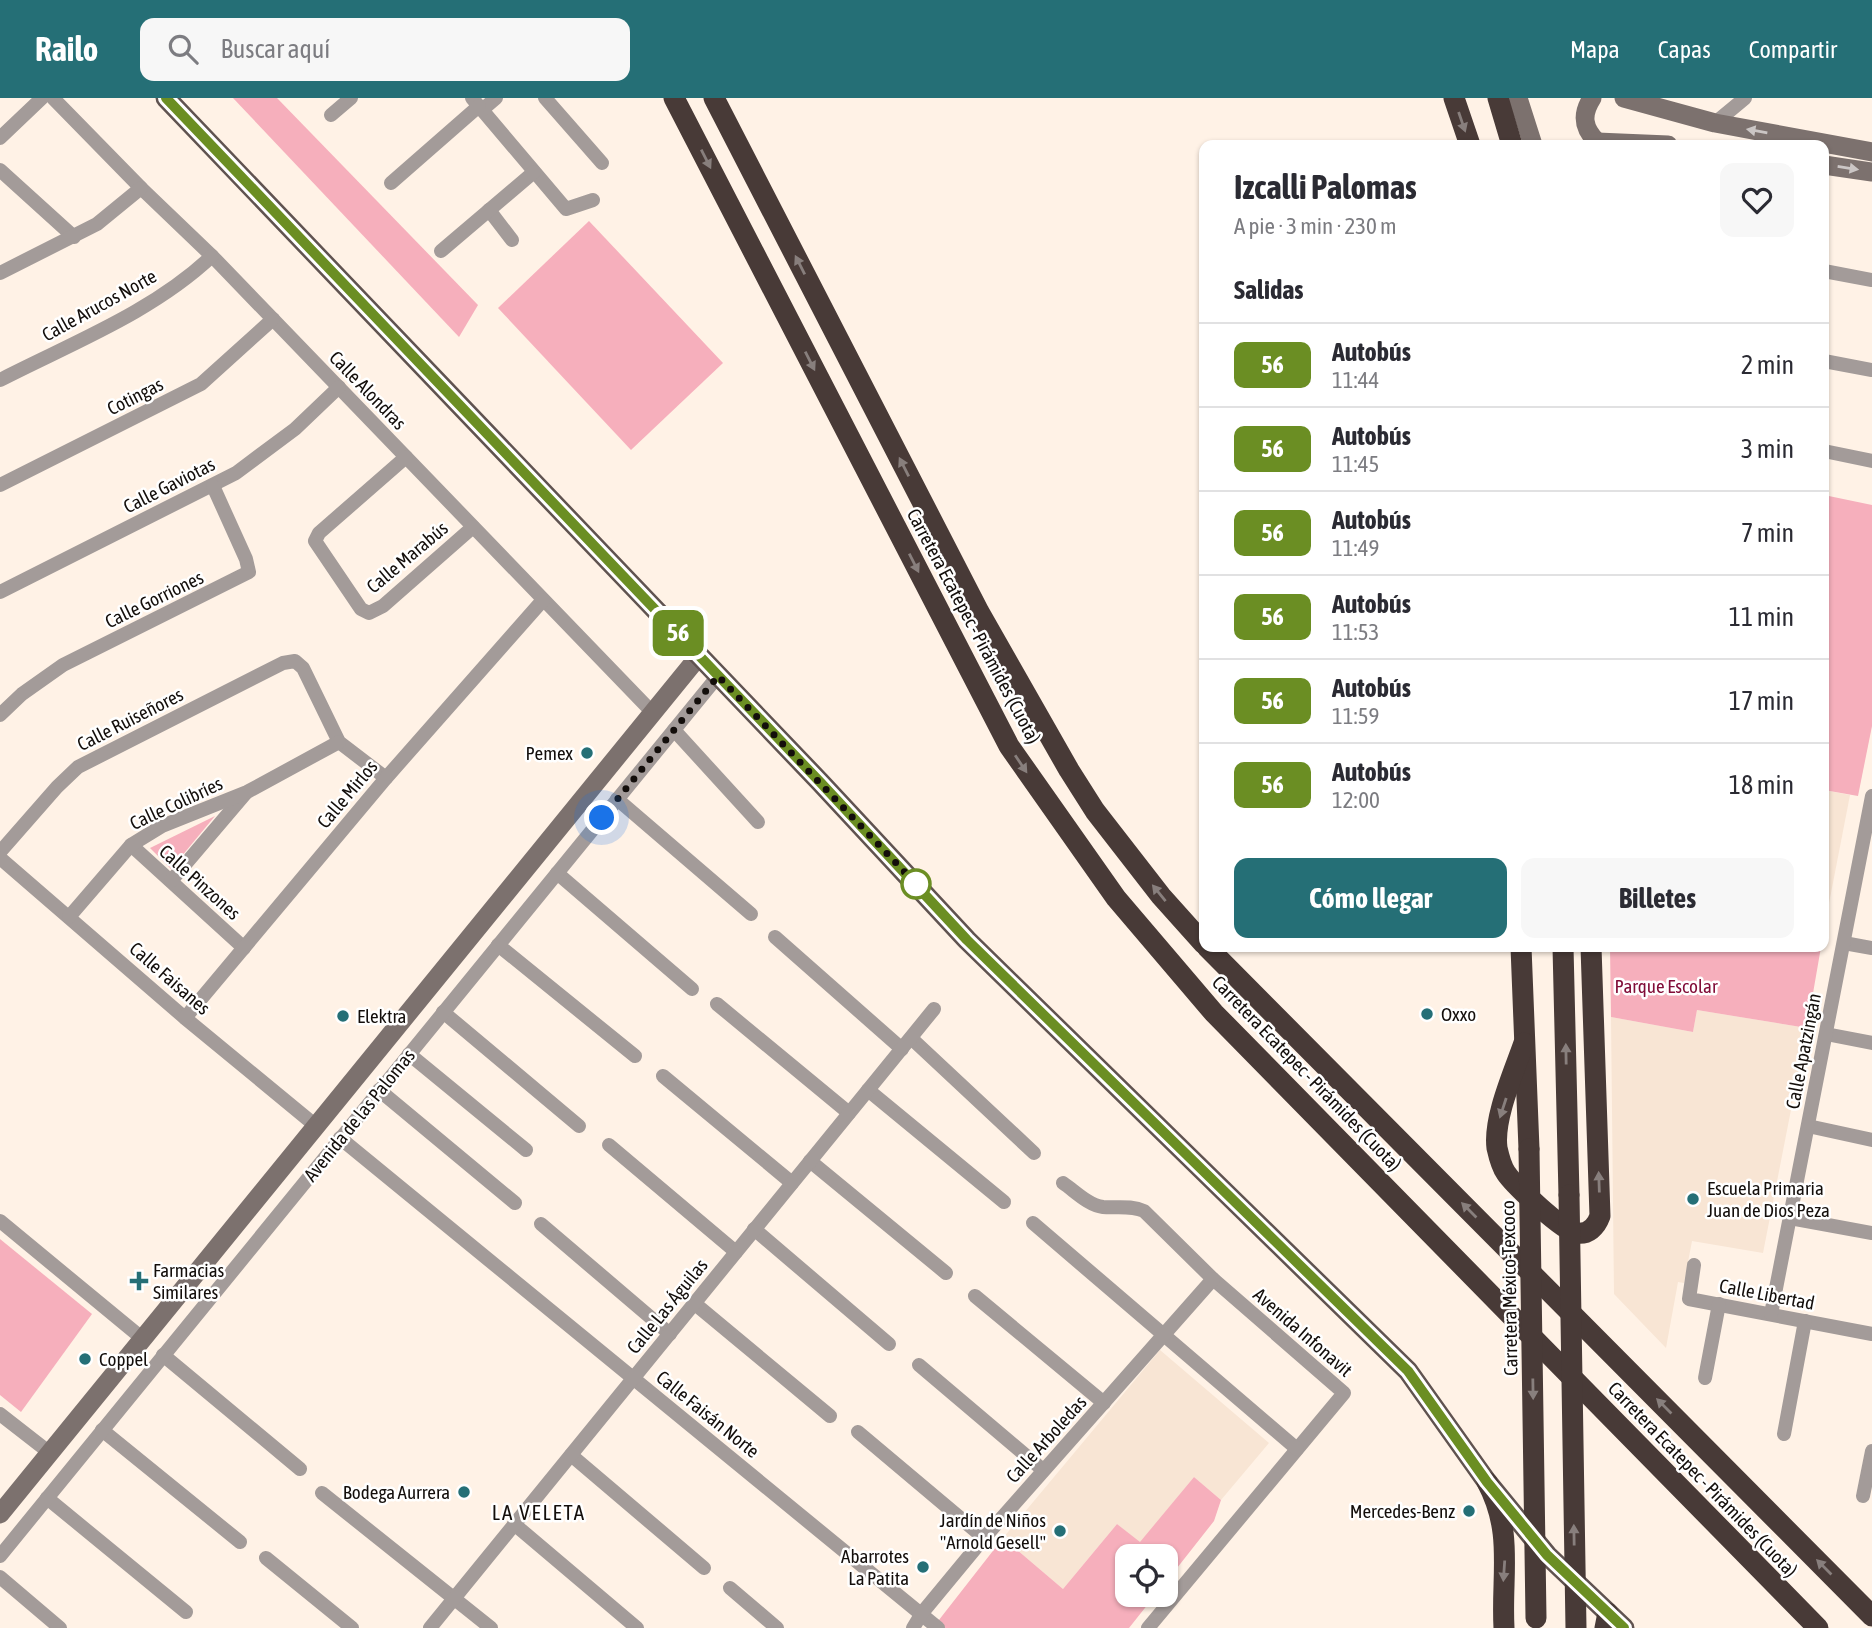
<!DOCTYPE html>
<html lang="es">
<meta charset="utf-8">
<style>
body{margin:0;font-family:"Asap Condensed",sans-serif;background:#f7f7f7;color:#2b2b33;height:100vh;display:flex;flex-direction:column;font-size:26px;white-space:nowrap}
*{box-sizing:border-box;margin:0}
p{font-size:23px;color:#7c7c81}
.icon{flex:none;width:38px;height:38px;fill:none;stroke:currentColor;stroke-width:2;stroke-linecap:round;stroke-linejoin:round}
.map{position:relative;flex:1;overflow:hidden}
.sheet{position:absolute;left:1199px;top:42px;width:630px;height:812px;display:flex;flex-direction:column;background:#fff;border-radius:14px;box-shadow:0 2px 5px #0004}
.sheet>*{flex:none}
.badge{padding:0 14px;border-radius:10px;font-size:24px;line-height:46px}
.tools{position:absolute;left:1115px;top:1446px;display:grid;gap:14px}
.tools a{display:grid;place-items:center;width:63px;height:63px;border-radius:14px;background:#fff;box-shadow:0 2px 5px #0004;font-size:35px}
.you{position:absolute;width:35px;height:35px;margin:-18px;border:5px solid #fff;border-radius:50%;background:#1a73e8;box-shadow:0 0 0 10px #1a73e833}
.map>.badge{position:absolute;translate:-50% -50%;box-shadow:0 0 0 4px #fff}
h2{padding:0 35px;font-size:26px;line-height:63px}
.round{display:grid;place-items:center;flex:none;width:74px;height:74px;border-radius:14px;background:#f7f7f7}
.summary{display:flex;align-items:center;justify-content:space-between;height:119px;padding:0 35px}
h1{font-size:33px;font-weight:700;line-height:52px}
.button{display:flex;gap:14px;margin-top:auto;padding:14px 35px}
.button a{flex:1;height:80px;border-radius:14px;background:#256f76;color:#fff;font-size:28px;font-weight:700;line-height:80px;text-align:center}
.button a+a{background:#f7f7f7;color:#2b2b33}
ul{padding:0;list-style:none}
li{display:flex;align-items:center;gap:21px;height:84px;padding:0 35px;border-top:2px solid #e1e1e2}
li div{flex:1}
li b{display:block;font-size:26px}
li em{font-style:normal}
li .badge{min-width:77px;font-weight:700;text-align:center}
header{display:flex;align-items:center;gap:42px;box-sizing:border-box;height:98px;padding:0 35px;background:#256f76;color:#fff}
header strong{font-size:33px}
nav{display:flex;gap:38px;margin-inline-start:auto;font-size:24px}
.search{width:490px;height:63px;background:#f7f7f7;display:flex;align-items:center;gap:18px;box-sizing:border-box;padding:0 24px;border-radius:14px;color:#7c7c81;font-size:26px}
.map>svg:first-child{display:block}
</style>
<header>
<strong>Railo</strong>
<div class="search"><svg class="icon" aria-label="search" viewBox="0 0 24 24"><circle cx="10" cy="10" r="6"/><path d="M15 15l6 6"/></svg>Buscar aquí</div>
<nav><a>Mapa</a><a>Capas</a><a>Compartir</a></nav>
</header>
<div class="map">
<svg width="1872" height="1530" viewBox="0 0 1872 1530">
<rect width="100%" height="100%" fill="#fff2e6"/>
<!-- built -->
<g fill="#f8e5d4">
<polygon points="1824,692 1850,697 1824,831"/>
<polygon points="1697,912 1807,930 1763,1155 1692,1143 1684,1185 1678,1184 1666,1250 1614,1196 1611,919 1693,934"/>
<polygon points="1160,1252 1269,1345 1221,1402 1194,1379 1140,1445 1117,1426 1063,1491 1003,1440"/>
</g>
<!-- green -->
<g fill="#f6afbc">
<polygon points="233,0 277,0 478,207 459,239"/>
<polygon points="589,123 723,265 631,352 498,210"/>
<polygon points="1824,397 1872,407 1872,628 1858,698 1824,692"/>
<polygon points="215,718 171,771 150,750"/>
<polygon points="1610,849 1821,849 1807,930 1697,912 1693,934 1611,919"/>
<polygon points="0,1141 92,1216 21,1314 0,1297"/>
<polygon points="1194,1379 1221,1402 1214,1423 1166,1484 1166,1458 1127,1458 1127,1496 1156,1496 1129,1530 939,1530 935,1527 1003,1440 1063,1491 1117,1426 1140,1444"/>
</g>
<g fill="none" stroke-linecap="round" stroke-linejoin="round">
<!-- street -->
<g stroke="#a39b99" stroke-width="14">
<polyline points="53,0 141,90 212,158 653,615"/>
<polyline points="472,0 566,111 593,102"/>
<polyline points="545,0 602,65"/>
<polyline points="482,12 496,0"/>
<polyline points="331,17 351,0"/>
<polyline points="1715,25 1745,0"/>
<polyline points="0,40 42,0"/>
<polyline points="0,72 74,139"/>
<polyline points="391,85 479,8"/>
<polyline points="489,112 512,142"/>
<polyline points="441,153 534,74"/>
<polyline points="1824,173 1872,182"/>
<polyline points="0,175 97,126 141,90"/>
<polyline points="1824,263 1872,272"/>
<path d="M0,282C72,245 153,214 212,158"/>
<polyline points="1824,353 1872,363"/>
<polyline points="406,359 319,435 315,443 361,511 369,515 383,508 473,429"/>
<polyline points="0,387 201,286 273,221"/>
<polyline points="0,494 236,375 295,331 339,289"/>
<polyline points="0,617 22,596 63,567 249,474 246,461 213,388"/>
<polyline points="674,632 758,724"/>
<polyline points="617,701 751,816"/>
<polyline points="131,747 244,850"/>
<polyline points="0,754 57,689 78,669 283,565 295,563 303,570 339,644 386,680"/>
<polyline points="0,760 185,920 316,1028"/>
<polyline points="557,775 692,891"/>
<polyline points="171,783 245,696"/>
<polyline points="69,819 131,747 162,728 247,694 339,644"/>
<polyline points="775,839 902,951"/>
<polyline points="1844,845 1872,850"/>
<polyline points="498,847 635,958"/>
<polyline points="717,906 849,1015"/>
<polyline points="443,914 579,1028"/>
<polyline points="185,920 386,680 543,502"/>
<polyline points="1826,936 1872,945"/>
<polyline points="911,940 1034,1055"/>
<polyline points="409,956 526,1052"/>
<polyline points="663,978 792,1085"/>
<polyline points="379,992 515,1105"/>
<polyline points="868,992 1004,1104"/>
<polyline points="1808,1028 1872,1042"/>
<polyline points="340,1040 938,1530"/>
<polyline points="609,1047 736,1154"/>
<polyline points="810,1063 946,1175"/>
<path d="M1063,1085C1075,1093 1088,1107 1103,1109C1117,1110 1131,1107 1144,1113L1213,1181L1344,1295L1148,1530"/>
<polyline points="1790,1120 1872,1135"/>
<polyline points="0,1123 143,1241"/>
<polyline points="1033,1125 1297,1351"/>
<polyline points="541,1126 670,1236"/>
<polyline points="754,1131 889,1246"/>
<polyline points="1694,1167 1689,1201 1872,1236"/>
<polyline points="975,1198 1104,1305"/>
<polyline points="694,1205 830,1318"/>
<polyline points="1771,1216 1872,698"/>
<polyline points="163,1257 300,1371"/>
<polyline points="919,1267 1043,1372"/>
<polyline points="1705,1280 1719,1206"/>
<polyline points="0,1316 50,1355"/>
<polyline points="102,1332 240,1444"/>
<polyline points="858,1334 984,1440"/>
<polyline points="1784,1336 1805,1223"/>
<polyline points="571,1357 704,1470"/>
<polyline points="322,1395 491,1530"/>
<polyline points="1863,1398 1872,1353"/>
<polyline points="47,1400 186,1514"/>
<polyline points="514,1426 637,1530"/>
<polyline points="0,1458 718,578"/>
<polyline points="266,1460 352,1530"/>
<polyline points="0,1479 60,1530"/>
<polyline points="730,1490 777,1530"/>
<polyline points="430,1530 934,911"/>
<polyline points="913,1530 922,1515 984,1440 1213,1181"/>
</g>
<!-- secondary -->
<g stroke="#7c716e" stroke-width="19">
<polyline points="1518,0 1533,47"/>
<path d="M1592,0C1581,17 1583,30 1597,44"/>
<polyline points="1624,0 1715,25 1872,54"/>
<polyline points="1593,47 1597,44 1668,47"/>
<polyline points="1824,67 1872,74"/>
<polyline points="0,1416 699,558"/>
</g>
<!-- primary -->
<polyline stroke="#605350" stroke-width="21" points="166,0 820,684 967,842 1408,1273 1487,1384 1547,1457 1624,1530"/>
<!-- highway -->
<g stroke="#483a37" stroke-width="21">
<polyline points="674,0 1009,648 1116,800 1214,915 1818,1530"/>
<polyline points="714,0 979,514 1069,672 1095,713 1161,798 1204,846"/>
<polyline points="1454,0 1470,47"/>
<polyline points="1498,0 1512,47"/>
<polyline points="1207,849 1872,1518"/>
<polyline points="1521,849 1529,1051"/>
<polyline points="1563,849 1569,1097"/>
<path d="M1524,945C1514,974 1493,1020 1497,1050C1499,1059 1501,1068 1506,1075C1514,1087 1563,1133 1576,1135C1588,1137 1596,1129 1600,1118L1591,849"/>
<path d="M1487,1384C1514,1434 1501,1477 1504,1530"/>
<polyline points="1605,1530 1608,1515"/>
</g>
<!-- highway-bridge -->
<g stroke="#483a37" stroke-width="21">
<polyline points="1529,1051 1536,1520"/>
<polyline points="1569,1097 1576,1530"/>
</g>
</g>
<!-- one-way arrows -->
<defs><path id="oneway-solid" d="M-6-.8H1V-3.2L6.5 0L1 3.2V.8H-6Z" transform="scale(1.75)"/></defs>
<g fill="#887f7d">
<use href="#oneway-solid" transform="translate(1462 24) rotate(71)"/>
<use href="#oneway-solid" transform="translate(706 61) rotate(63)"/>
<use href="#oneway-solid" transform="translate(800 167) rotate(-117)"/>
<use href="#oneway-solid" transform="translate(810 263) rotate(63)"/>
<use href="#oneway-solid" transform="translate(904 369) rotate(-117)"/>
<use href="#oneway-solid" transform="translate(914 465) rotate(63)"/>
<use href="#oneway-solid" transform="translate(1021 666) rotate(56)"/>
<use href="#oneway-solid" transform="translate(1159 795) rotate(-129)"/>
<use href="#oneway-solid" transform="translate(1566 956) rotate(-91)"/>
<use href="#oneway-solid" transform="translate(1503 1010) rotate(108)"/>
<use href="#oneway-solid" transform="translate(1599 1084) rotate(-92)"/>
<use href="#oneway-solid" transform="translate(1469 1112) rotate(-135)"/>
<use href="#oneway-solid" transform="translate(1533 1291) rotate(89)"/>
<use href="#oneway-solid" transform="translate(1664 1308) rotate(-135)"/>
<use href="#oneway-solid" transform="translate(1574 1437) rotate(-91)"/>
<use href="#oneway-solid" transform="translate(1824 1469) rotate(-135)"/>
<use href="#oneway-solid" transform="translate(1504 1473) rotate(94)"/>
</g>
<g fill="#cbc6c5">
<use href="#oneway-solid" transform="translate(1757 33) rotate(-170)"/>
<use href="#oneway-solid" transform="translate(1848 70) rotate(9)"/>
</g>
<g fill="none" stroke-linecap="round" stroke-linejoin="round">
<!-- line casing -->
<g stroke="#fff" stroke-width="16">
<polyline id="line" points="166,0 820,684 967,842 1408,1273 1487,1384 1547,1457 1624,1530"/>
</g>
<!-- line -->
<use href="#line" stroke="#6b8e23" stroke-width="10"/>
<!-- walk -->
<polyline stroke="#130e0b" stroke-width="7" stroke-dasharray="0 12.6" points="602,720 718,578 916,786"/>
</g>
<!-- markers -->
<g fill="#256f76" stroke="#fff" stroke-width="2.5">
<circle cx="587" cy="655" r="7"/>
<circle cx="1427" cy="916" r="7"/>
<circle cx="343" cy="918" r="7"/>
<circle cx="1693" cy="1101" r="7"/>
<path d="M135.5 1172.5h7v7h7v7h-7v7h-7v-7h-7v-7h7z"/>
<circle cx="85" cy="1261" r="7"/>
<circle cx="464" cy="1394" r="7"/>
<circle cx="1469" cy="1413" r="7"/>
<circle cx="1060" cy="1433" r="7"/>
<circle cx="923" cy="1469" r="7"/>
</g>
<circle fill="#fff" stroke="#6b8e23" stroke-width="3.5" cx="916" cy="786" r="14"/>
<g text-anchor="middle" stroke-width="5" stroke-linejoin="round" paint-order="stroke">
<!-- street labels -->
<g font-size="19" fill="#130e0b" stroke="#fff">
<text transform="translate(99 207) rotate(-29)" y="7">Calle Arucos Norte</text>
<text transform="translate(368 292) rotate(46)" y="7">Calle Alondras</text>
<text transform="translate(135 298) rotate(-27)" y="7">Cotingas</text>
<text transform="translate(169 387) rotate(-27)" y="7">Calle Gaviotas</text>
<text transform="translate(407 459) rotate(-40)" y="7">Calle Marabús</text>
<text transform="translate(154 501) rotate(-26)" y="7">Calle Gorriones</text>
<text transform="translate(974 528) rotate(62)" y="7">Carretera Ecatepec - Pirámides (Cuota)</text>
<text transform="translate(130 621) rotate(-27)" y="7">Calle Ruiseñores</text>
<text transform="translate(347 696) rotate(-50)" y="7">Calle Mirlos</text>
<text transform="translate(176 705) rotate(-25)" y="7">Calle Colibríes</text>
<text transform="translate(200 784) rotate(42)" y="7">Calle Pinzones</text>
<text transform="translate(170 880) rotate(41)" y="7">Calle Faisanes</text>
<text transform="translate(1803 953) rotate(-79)" y="7">Calle Apatzingán</text>
<text transform="translate(1307 975) rotate(46)" y="7">Carretera Ecatepec - Pirámides (Cuota)</text>
<text transform="translate(359 1017) rotate(-51)" y="7">Avenida de las Palomas</text>
<text transform="translate(1509 1190) rotate(-91)" y="7">Carretera México-Texcoco</text>
<text transform="translate(1767 1196) rotate(11)" y="7">Calle Libertad</text>
<text transform="translate(667 1208) rotate(-51)" y="7">Calle Las Águilas</text>
<text transform="translate(1303 1234) rotate(41)" y="7">Avenida Infonavit</text>
<text transform="translate(708 1316) rotate(39)" y="7">Calle Faisán Norte</text>
<text transform="translate(1046 1341) rotate(-48)" y="7">Calle Arboledas</text>
<text transform="translate(1703 1381) rotate(46)" y="7">Carretera Ecatepec - Pirámides (Cuota)</text>
</g>
<!-- poi labels -->
<g font-size="19" fill="#130e0b" stroke="#fff" text-anchor="end">
<text x="573" y="662">Pemex</text>
<text x="1441" y="923" text-anchor="start">Oxxo</text>
<text x="357" y="925" text-anchor="start">Elektra</text>
<text x="1707" y="1097" text-anchor="start">Escuela Primaria<tspan x="1707" dy="22">Juan de Dios Peza</tspan></text>
<text x="153" y="1179" text-anchor="start">Farmacias<tspan x="153" dy="22">Similares</tspan></text>
<text x="99" y="1268" text-anchor="start">Coppel</text>
<text x="450" y="1401">Bodega Aurrera</text>
<text x="1455" y="1420">Mercedes-Benz</text>
<text x="1046" y="1429">Jardín de Niños<tspan x="1046" dy="22">"Arnold Gesell"</tspan></text>
<text x="909" y="1465">Abarrotes<tspan x="909" dy="22">La Patita</tspan></text>
</g>
<!-- park labels -->
<g font-size="19" fill="#810d38" stroke="#fff">
<text x="1666" y="895">Parque Escolar</text>
</g>
<!-- neighbourhood labels -->
<g font-size="21" letter-spacing="2" fill="#130e0b" stroke="#fff">
<text x="539" y="1422">LA VELETA</text>
</g>
</g>
</svg>
<div class="tools">
<a><svg class="icon" aria-label="locate" viewBox="0 0 24 24"><circle cx="12" cy="12" r="6"/><path d="M12 2v4M12 18v4M2 12h4M18 12h4"/></svg></a>
</div>
<div class="you" style="left:602px;top:720px"></div>
<b class="badge" style="left:678px;top:535px;background:#6b8e23;color:#fff">56</b>
<section class="sheet">
<div class="summary"><div><h1>Izcalli Palomas</h1><p>A pie · 3 min · 230 m</p></div><a class="round"><svg class="icon" aria-label="heart" viewBox="0 0 24 24"><path d="M12 20l-8-8c-3-5 5-10 8-4 3-6 11-1 8 4z"/></svg></a></div>
<h2>Salidas</h2>
<ul>
<li><span class="badge" style="background:#6b8e23;color:#fff">56</span><div><b>Autobús</b><p>11:44</p></div><em>2 min</em></li>
<li><span class="badge" style="background:#6b8e23;color:#fff">56</span><div><b>Autobús</b><p>11:45</p></div><em>3 min</em></li>
<li><span class="badge" style="background:#6b8e23;color:#fff">56</span><div><b>Autobús</b><p>11:49</p></div><em>7 min</em></li>
<li><span class="badge" style="background:#6b8e23;color:#fff">56</span><div><b>Autobús</b><p>11:53</p></div><em>11 min</em></li>
<li><span class="badge" style="background:#6b8e23;color:#fff">56</span><div><b>Autobús</b><p>11:59</p></div><em>17 min</em></li>
<li><span class="badge" style="background:#6b8e23;color:#fff">56</span><div><b>Autobús</b><p>12:00</p></div><em>18 min</em></li>
</ul>
<div class="button"><a>Cómo llegar</a><a>Billetes</a></div>
</section>
</div>
